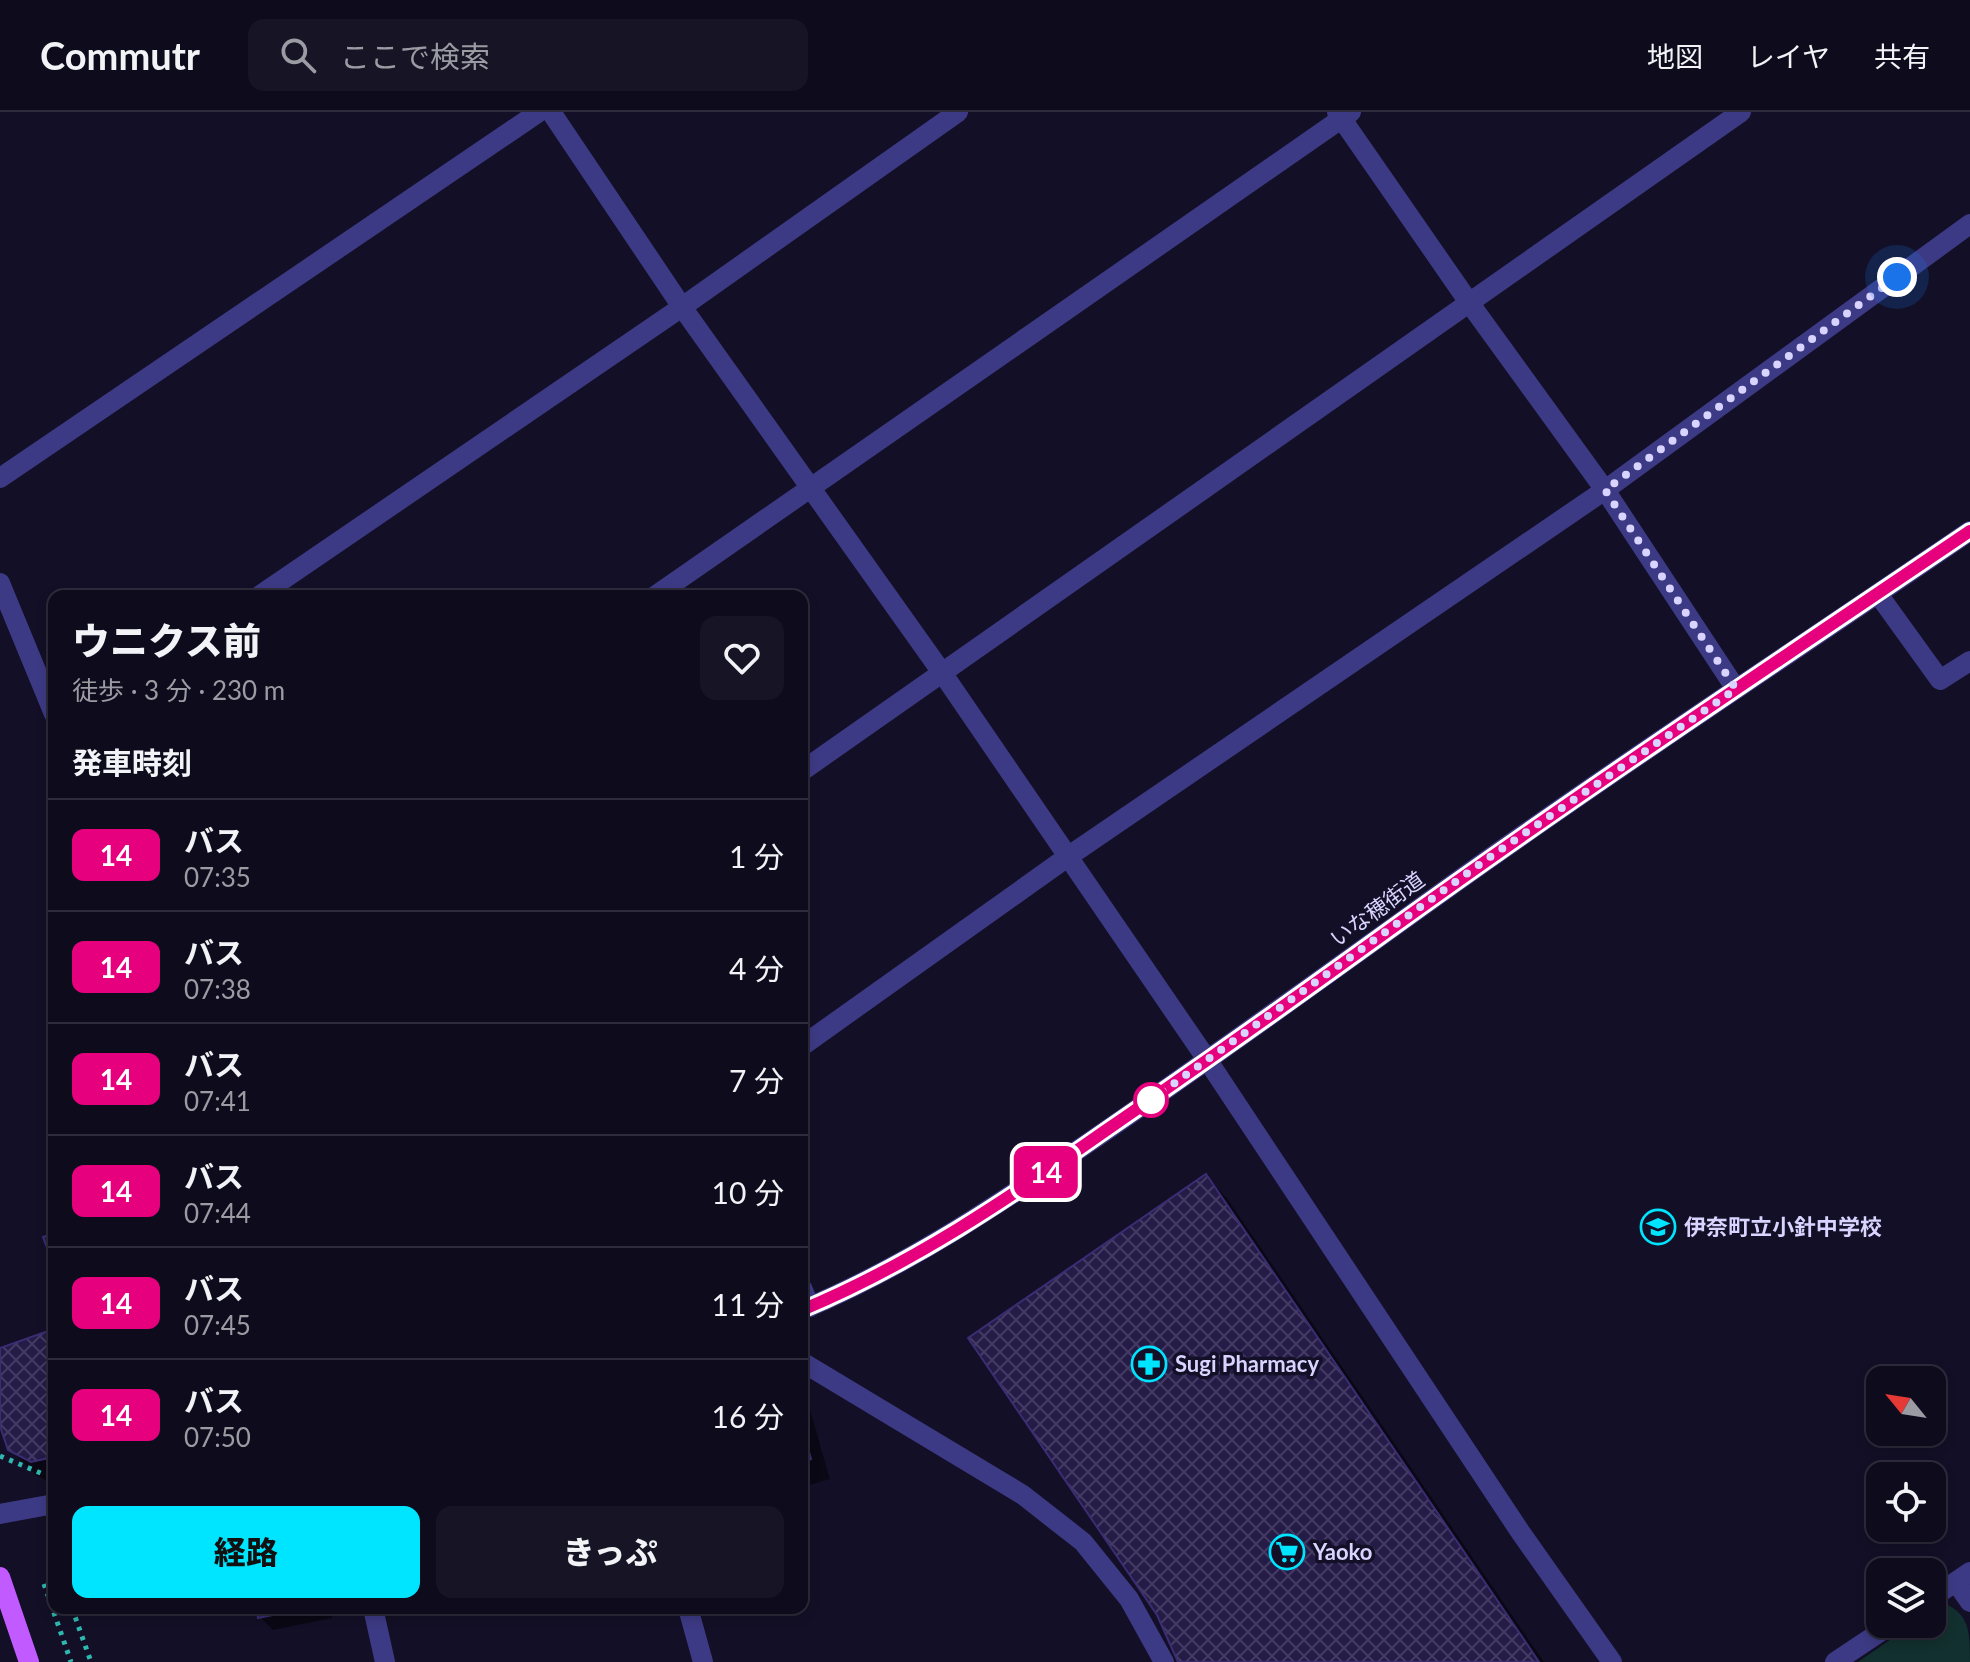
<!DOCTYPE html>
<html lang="ja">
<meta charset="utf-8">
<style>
body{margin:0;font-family:Lato,"Noto Sans JP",sans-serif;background:#171425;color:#f1f3f6;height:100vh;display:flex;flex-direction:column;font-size:30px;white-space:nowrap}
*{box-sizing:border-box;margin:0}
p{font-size:26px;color:#9b9ba3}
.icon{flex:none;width:44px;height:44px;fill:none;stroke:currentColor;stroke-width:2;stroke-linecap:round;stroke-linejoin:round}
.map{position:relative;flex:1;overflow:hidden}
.details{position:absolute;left:48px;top:478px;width:760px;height:1024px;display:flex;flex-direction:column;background:#0e0b1c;border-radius:16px;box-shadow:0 4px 12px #0003,0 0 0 2px #2e2b3b}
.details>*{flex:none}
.badge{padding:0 16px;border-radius:12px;font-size:28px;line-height:52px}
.needle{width:52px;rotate:300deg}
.controls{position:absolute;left:1866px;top:1254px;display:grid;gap:16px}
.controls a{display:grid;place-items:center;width:80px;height:80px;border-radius:16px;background:#0e0b1c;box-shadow:0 4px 12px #0003,0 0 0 2px #2e2b3b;font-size:40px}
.you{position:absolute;width:40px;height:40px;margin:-20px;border:6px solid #fff;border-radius:50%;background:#1a73e8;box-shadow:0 0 0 12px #1a73e833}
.map>.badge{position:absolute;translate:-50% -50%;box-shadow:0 0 0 4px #fff}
h2{padding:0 24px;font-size:30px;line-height:72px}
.round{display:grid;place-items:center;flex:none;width:84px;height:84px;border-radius:16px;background:#171425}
.overview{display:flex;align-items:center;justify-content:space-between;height:136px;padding:0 24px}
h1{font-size:38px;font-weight:800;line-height:60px}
.action{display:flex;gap:16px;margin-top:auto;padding:16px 24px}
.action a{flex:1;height:92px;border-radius:16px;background:#00e5ff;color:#111;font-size:32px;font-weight:800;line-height:92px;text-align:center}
.action a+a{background:#171425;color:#f1f3f6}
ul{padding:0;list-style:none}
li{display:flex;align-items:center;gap:24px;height:112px;padding:0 24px;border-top:2px solid #2e2b3b}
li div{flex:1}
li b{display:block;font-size:30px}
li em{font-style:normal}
li .badge{min-width:88px;font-weight:700;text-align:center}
header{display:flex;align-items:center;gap:48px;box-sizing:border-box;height:112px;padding:0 40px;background:#0e0b1c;border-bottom:2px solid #2e2b3b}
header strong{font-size:38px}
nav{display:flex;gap:44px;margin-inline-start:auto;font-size:28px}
.search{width:560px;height:72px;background:#171425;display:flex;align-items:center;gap:20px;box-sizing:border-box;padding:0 28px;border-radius:16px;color:#9b9ba3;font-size:30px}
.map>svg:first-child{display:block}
</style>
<header>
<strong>Commutr</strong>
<div class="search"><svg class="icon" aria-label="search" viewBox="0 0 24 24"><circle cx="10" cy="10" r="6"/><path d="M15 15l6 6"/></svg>ここで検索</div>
<nav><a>地図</a><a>レイヤ</a><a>共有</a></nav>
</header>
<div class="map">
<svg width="1970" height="1550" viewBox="0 0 1970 1550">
<defs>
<pattern id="building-cross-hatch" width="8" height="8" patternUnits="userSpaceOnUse" patternTransform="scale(2)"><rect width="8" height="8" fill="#241b47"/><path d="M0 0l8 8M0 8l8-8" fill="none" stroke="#433b63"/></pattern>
</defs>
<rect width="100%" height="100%" fill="#130f26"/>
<!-- park -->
<path fill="#12302f" d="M1944,1491C1970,1503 1970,1520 1970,1550H1858L1913,1512H1932V1499Z"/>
<!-- shadow -->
<g fill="#0007">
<polygon points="1206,1065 1226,1085 1544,1550 1180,1550"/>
<polygon points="54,1219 54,1373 36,1363 10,1337 0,1308 0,1238"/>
<polygon points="802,1278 805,1281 830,1367 802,1375"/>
<polygon points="258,1496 330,1496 332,1506 273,1518 260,1505"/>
</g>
<!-- building -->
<g fill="url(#building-cross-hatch)" stroke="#3b2d73" stroke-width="2">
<polygon points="1206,1062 1525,1529 1539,1550 1178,1550 1157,1503 968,1226"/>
<polygon points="54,1121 54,1155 43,1125"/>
<polygon points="54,1217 54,1345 31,1350 8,1338 0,1314 0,1236"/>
<polygon points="802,1315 811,1347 802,1350"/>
<polygon points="256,1496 306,1496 258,1506"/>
</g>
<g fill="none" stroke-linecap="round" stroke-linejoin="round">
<!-- path -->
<g stroke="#2fb8b0" stroke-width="5" stroke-dasharray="4 6" stroke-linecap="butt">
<polyline points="0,1344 43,1362"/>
<polyline points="44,1472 71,1550"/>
<polyline points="72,1496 91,1550"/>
</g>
<!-- service -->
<g stroke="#3d3a85" stroke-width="20">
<polyline points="1878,482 1940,568 1970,549"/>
<polyline points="688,1496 703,1550"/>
</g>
<!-- pedestrian -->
<polyline stroke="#3d3a85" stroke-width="20" points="802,1250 1023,1383 1083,1430 1129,1487 1164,1550"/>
<!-- minor -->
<g stroke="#3d3a85" stroke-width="20">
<polyline points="551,0 682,195 943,562 1208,949 1521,1421 1612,1550"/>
<polyline points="1337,0 1468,189 1605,378 1736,577"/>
<polyline points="0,366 539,0"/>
<polyline points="0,471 54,602"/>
<polyline points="259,484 682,195 958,0"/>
<polyline points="655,484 1351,0"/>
<polyline points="802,659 1741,0"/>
<polyline points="802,934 1066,746 1605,378 1970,112"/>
<polyline points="802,1176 810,1195"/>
<polyline points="1956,1470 1970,1490"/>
<polyline points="1932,1486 1970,1460"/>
<polyline points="373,1496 385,1550"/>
<polyline points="1835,1550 1892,1512"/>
</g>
<!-- tertiary -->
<g stroke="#3d3a85" stroke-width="20">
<path d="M802,1198C905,1155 996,1094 1088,1031C1193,959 1296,885 1399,811C1586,675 1780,549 1970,419"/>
<polyline points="0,1402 54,1392"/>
</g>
<!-- primary -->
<polyline stroke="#c25bff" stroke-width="20" points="0,1465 29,1550"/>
</g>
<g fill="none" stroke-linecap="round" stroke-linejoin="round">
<!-- line casing -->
<g stroke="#fff" stroke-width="18">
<path id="line" d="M802,1198C912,1152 1008,1087 1105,1019C1200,954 1294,887 1388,819C1579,681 1775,551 1970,419"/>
</g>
<!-- line -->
<use href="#line" stroke="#e6007e" stroke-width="12"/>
<!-- walk -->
<polyline stroke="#d9d4ff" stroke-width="8" stroke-dasharray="0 14.4" points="1151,988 1490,745 1736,577 1605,378 1897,165"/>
</g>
<!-- icons -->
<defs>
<g id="school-ring" transform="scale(1.8)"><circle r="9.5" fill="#130f26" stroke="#00e5ff" stroke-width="1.5"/><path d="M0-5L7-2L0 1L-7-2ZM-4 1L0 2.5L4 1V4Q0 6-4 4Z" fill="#00e5ff"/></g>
<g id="pharmacy-ring" transform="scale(1.8)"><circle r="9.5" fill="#130f26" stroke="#00e5ff" stroke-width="1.5"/><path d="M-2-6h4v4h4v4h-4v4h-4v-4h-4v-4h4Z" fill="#00e5ff"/></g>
<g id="supermarket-ring" transform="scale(1.8)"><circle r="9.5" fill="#130f26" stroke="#00e5ff" stroke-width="1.5"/><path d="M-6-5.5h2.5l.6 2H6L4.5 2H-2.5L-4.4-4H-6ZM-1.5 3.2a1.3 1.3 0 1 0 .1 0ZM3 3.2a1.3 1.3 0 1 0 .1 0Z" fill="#00e5ff"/></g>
</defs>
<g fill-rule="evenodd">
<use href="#school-ring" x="1658" y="1115"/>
<use href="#pharmacy-ring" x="1149" y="1252"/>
<use href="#supermarket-ring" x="1287" y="1440"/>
</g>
<!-- markers -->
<circle fill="#fff" stroke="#e6007e" stroke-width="4" cx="1151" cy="988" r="16"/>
<g text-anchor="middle" stroke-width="7" stroke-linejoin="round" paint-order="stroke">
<!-- street labels -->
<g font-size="22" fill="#d9d4ff" stroke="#130f26">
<text transform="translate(1377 797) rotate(-36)" y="8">いな穂街道</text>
</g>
<!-- poi labels -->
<g font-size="22" font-weight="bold" fill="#d9d4ff" stroke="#130f26" text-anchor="start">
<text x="1684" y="1123">伊奈町立小針中学校</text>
<text x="1175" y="1260">Sugi Pharmacy</text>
<text x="1313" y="1448">Yaoko</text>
</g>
</g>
</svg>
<div class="controls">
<a><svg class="needle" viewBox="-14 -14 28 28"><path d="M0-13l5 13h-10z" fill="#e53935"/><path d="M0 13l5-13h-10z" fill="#9b9ba3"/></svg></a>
<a><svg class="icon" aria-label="locate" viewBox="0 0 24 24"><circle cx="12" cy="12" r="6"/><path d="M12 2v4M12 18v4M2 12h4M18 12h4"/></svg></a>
<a><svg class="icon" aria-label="layers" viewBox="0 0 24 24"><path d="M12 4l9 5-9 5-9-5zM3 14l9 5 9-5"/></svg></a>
</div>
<div class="you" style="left:1897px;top:165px"></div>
<b class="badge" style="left:1046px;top:1060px;background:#e6007e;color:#fff">14</b>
<section class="details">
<div class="overview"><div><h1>ウニクス前</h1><p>徒歩 · 3 分 · 230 m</p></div><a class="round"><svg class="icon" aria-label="heart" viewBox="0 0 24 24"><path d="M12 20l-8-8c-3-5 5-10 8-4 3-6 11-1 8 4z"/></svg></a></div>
<h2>発車時刻</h2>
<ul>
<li><span class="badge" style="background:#e6007e;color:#fff">14</span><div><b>バス</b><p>07:35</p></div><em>1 分</em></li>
<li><span class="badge" style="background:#e6007e;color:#fff">14</span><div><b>バス</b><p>07:38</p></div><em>4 分</em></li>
<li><span class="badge" style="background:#e6007e;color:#fff">14</span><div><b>バス</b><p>07:41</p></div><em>7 分</em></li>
<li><span class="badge" style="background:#e6007e;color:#fff">14</span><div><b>バス</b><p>07:44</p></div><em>10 分</em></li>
<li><span class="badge" style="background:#e6007e;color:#fff">14</span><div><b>バス</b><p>07:45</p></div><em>11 分</em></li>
<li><span class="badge" style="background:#e6007e;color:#fff">14</span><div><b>バス</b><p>07:50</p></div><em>16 分</em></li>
</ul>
<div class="action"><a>経路</a><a>きっぷ</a></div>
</section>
</div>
